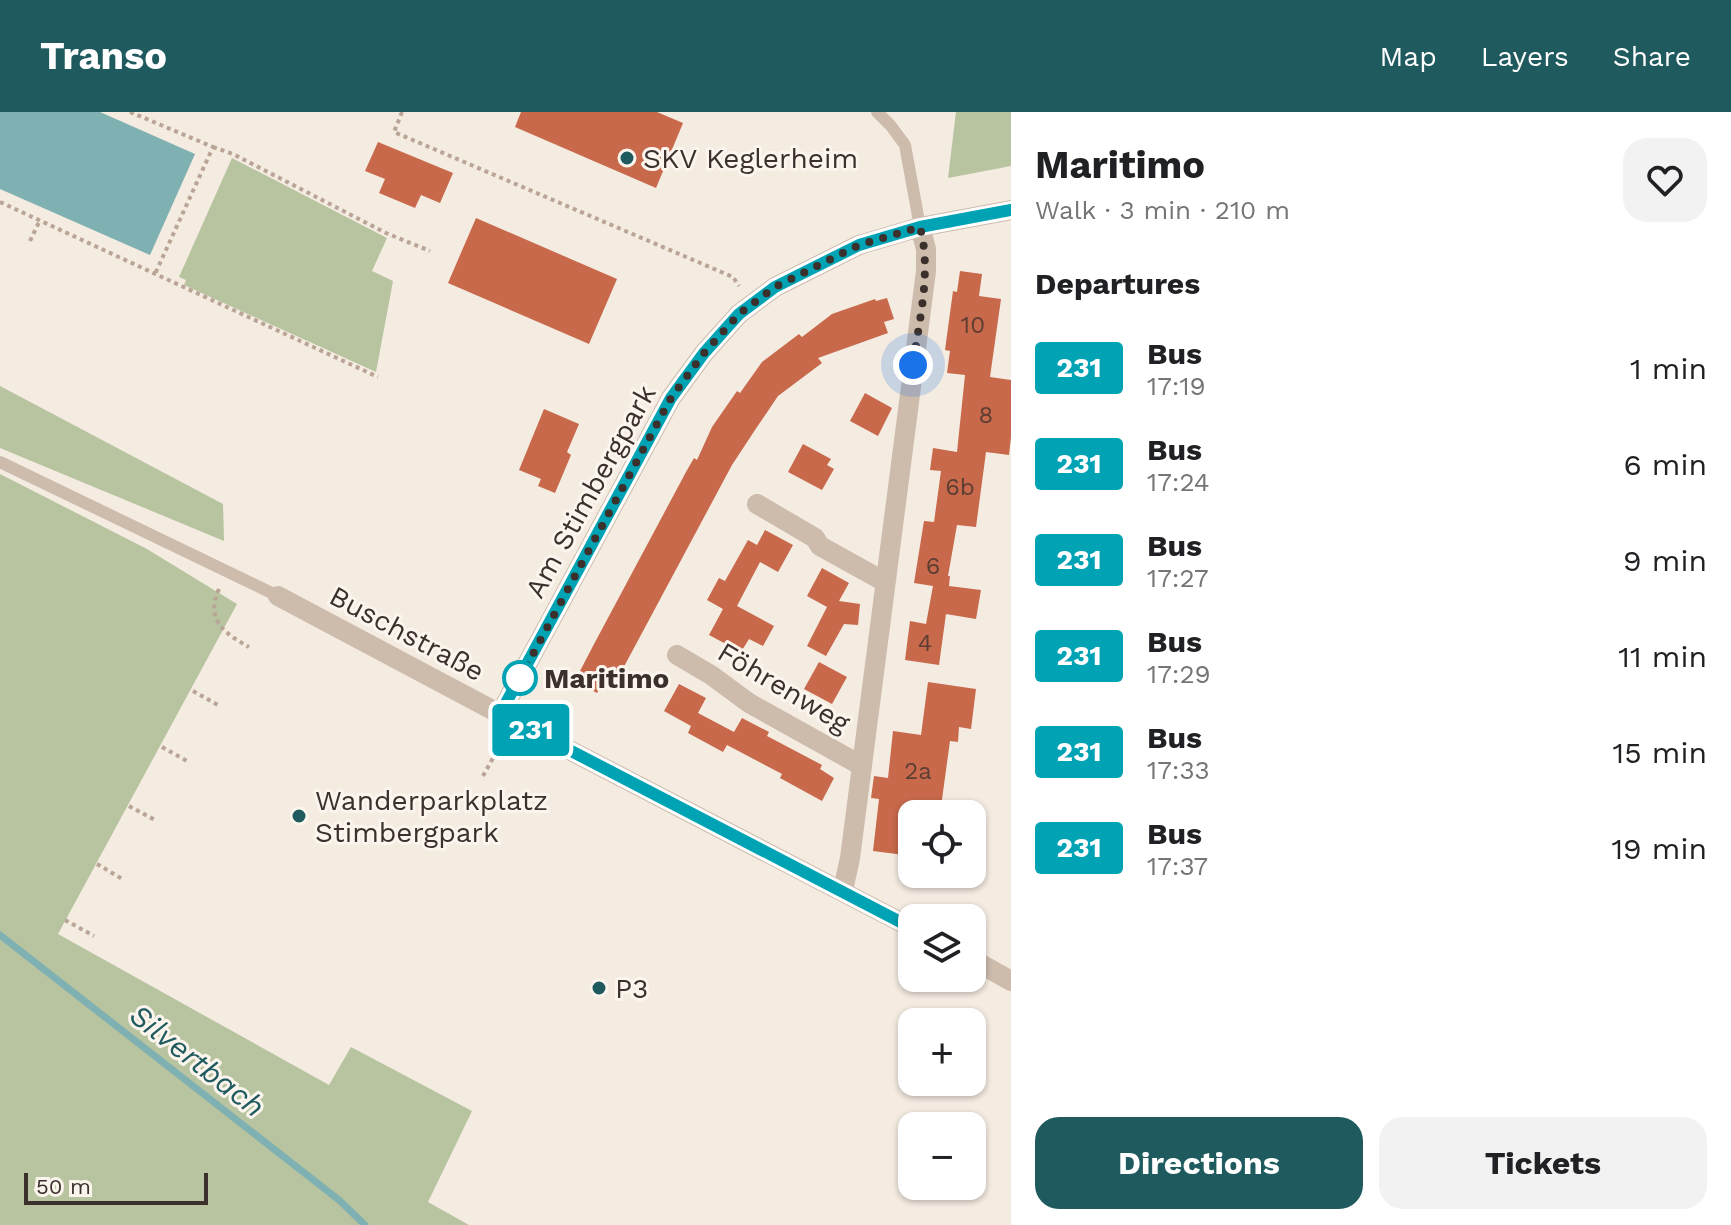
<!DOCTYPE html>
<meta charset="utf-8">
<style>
body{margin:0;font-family:"Work Sans",sans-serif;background:#f2f2f2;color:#202124;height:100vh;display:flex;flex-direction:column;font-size:30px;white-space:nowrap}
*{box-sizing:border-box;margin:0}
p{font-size:26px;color:#757577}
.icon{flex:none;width:44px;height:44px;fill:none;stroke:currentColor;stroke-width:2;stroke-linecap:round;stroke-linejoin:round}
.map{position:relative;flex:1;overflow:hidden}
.drawer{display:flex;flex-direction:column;background:#fff;width:720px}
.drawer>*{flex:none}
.badge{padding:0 16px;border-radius:6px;font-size:28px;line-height:52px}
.buttons{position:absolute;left:898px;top:688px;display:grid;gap:16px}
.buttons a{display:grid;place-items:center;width:88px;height:88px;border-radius:16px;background:#fff;box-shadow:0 2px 6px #0004;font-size:40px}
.scale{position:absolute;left:24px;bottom:20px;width:184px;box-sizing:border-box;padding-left:8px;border:4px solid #3b302b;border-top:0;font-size:22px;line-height:28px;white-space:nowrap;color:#3b302b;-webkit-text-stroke:6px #fbf5ee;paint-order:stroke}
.you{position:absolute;width:40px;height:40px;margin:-20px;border:6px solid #fff;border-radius:50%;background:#1a73e8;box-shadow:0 0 0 12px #1a73e833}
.map>.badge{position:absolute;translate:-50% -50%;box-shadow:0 0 0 4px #fff}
h2{padding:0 24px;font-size:30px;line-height:72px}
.round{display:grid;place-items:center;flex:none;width:84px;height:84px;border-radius:24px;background:#f2f2f2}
.overview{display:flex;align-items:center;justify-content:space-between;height:136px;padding:0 24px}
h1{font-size:38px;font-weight:700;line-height:60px}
.primary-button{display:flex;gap:16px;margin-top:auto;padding:16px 24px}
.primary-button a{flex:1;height:92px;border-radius:24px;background:#1f5a5e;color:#fff;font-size:32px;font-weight:700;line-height:92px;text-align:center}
.primary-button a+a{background:#f2f2f2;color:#202124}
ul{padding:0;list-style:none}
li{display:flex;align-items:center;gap:24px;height:96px;padding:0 24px}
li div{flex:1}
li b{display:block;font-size:30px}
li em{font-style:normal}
li .badge{min-width:88px;font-weight:700;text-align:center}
header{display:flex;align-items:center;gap:48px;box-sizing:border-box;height:112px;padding:0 40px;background:#1f5a5e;color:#fff}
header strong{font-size:38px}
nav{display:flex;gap:44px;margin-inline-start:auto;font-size:28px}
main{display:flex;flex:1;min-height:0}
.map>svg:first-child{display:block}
</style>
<header>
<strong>Transo</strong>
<nav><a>Map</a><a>Layers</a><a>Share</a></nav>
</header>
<main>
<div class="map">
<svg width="1011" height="1113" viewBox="0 0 1011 1113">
<rect width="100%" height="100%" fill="#f4ebe1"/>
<!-- green -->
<g fill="#b8c4a0">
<polygon points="956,0 1011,0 1011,54 948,66"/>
<polygon points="232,46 387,126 372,159 393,169 376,260 184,173 186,168 179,165"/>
<polygon points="0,274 223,392 224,429 0,336"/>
<polygon points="0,362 147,437 237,492 58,822 329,973 351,935 472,999 428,1090 469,1113 0,1113"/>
</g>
<!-- water -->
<polygon fill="#7fb0b2" points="0,0 100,0 195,42 150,143 0,77"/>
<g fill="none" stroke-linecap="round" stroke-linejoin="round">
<!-- stream -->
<polyline stroke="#7fb0b2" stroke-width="7" points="0,823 339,1088 365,1113"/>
</g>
<!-- building -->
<g fill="#c8694b">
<polygon points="521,0 657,0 683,11 656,76 515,15"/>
<polygon points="378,30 453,61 440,91 421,83 415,96 379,81 385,67 365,59"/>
<polygon points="476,106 617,167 589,232 448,171"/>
<polygon points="960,159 982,162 979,184 1001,187 990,265 1011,268 1011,325 1009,343 986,340 976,415 957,413 948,464 950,464 949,474 981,478 976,507 946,502 939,553 905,548 910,509 926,512 933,474 914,471 924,409 934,410 941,359 930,358 933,336 957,340 965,263 947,261 950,239 945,238 953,179 957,180"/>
<polygon points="887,186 894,207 884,210 888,221 818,246 822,251 778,284 755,318 732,353 612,577 602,571 597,581 578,571 583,561 580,559 593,534 686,360 694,346 697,348 712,315 737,279 740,281 762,250 799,222 802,225 832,202 875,187 876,189"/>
<polygon points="865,281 892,296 878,324 850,309"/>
<polygon points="544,297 579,312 567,340 571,343 555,381 538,374 541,367 519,358"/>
<polygon points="803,332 831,347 827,353 834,357 822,378 788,360"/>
<polygon points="765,418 793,433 778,460 760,450 737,494 774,514 763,534 749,527 741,540 709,523 723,497 707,488 719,466 725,469 748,428 757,433"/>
<polygon points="822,456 849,471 839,489 860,492 858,513 844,512 826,544 807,534 827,495 807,484"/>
<polygon points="819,550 847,565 832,592 804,577"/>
<polygon points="928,570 976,577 971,617 959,615 958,630 950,629 940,702 912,702 912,744 873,739 879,687 871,686 874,664 888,666 893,619 921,623"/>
<polygon points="679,572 706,586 698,601 734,620 742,606 769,620 767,624 822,653 820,657 834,666 822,689 780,666 782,662 727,633 723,640 688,621 691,614 664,599"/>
</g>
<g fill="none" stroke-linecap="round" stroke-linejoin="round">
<!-- path -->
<g stroke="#b9a596" stroke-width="4" stroke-dasharray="4 4" stroke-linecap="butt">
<polyline points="130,0 213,35 155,162"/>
<polyline points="402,0 394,20 733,165 739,174"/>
<polyline points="213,35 233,42 386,121 430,139"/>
<polyline points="0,90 378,265"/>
<polyline points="30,129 40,108"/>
<path d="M219,477C205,508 224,521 249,535"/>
<polyline points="193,579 218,593"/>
<polyline points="162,635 187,649"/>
<polyline points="483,664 503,628"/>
<polyline points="129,694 155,708"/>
<polyline points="97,752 124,768"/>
<polyline points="65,808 94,824"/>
</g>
<!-- lane -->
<g stroke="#cdbbac" stroke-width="12">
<polyline points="877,0 891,14 905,33 920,115"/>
<polyline points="0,350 278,484"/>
</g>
<!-- street -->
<g stroke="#cdbbac" stroke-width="20">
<polyline points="757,392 815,426 820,434 885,470"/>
<polyline points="278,484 500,602 912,816"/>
<polyline points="677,543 711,563 749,591 862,654"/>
<polyline points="500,602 671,286 704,241 739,202 775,175 859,133 920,115 1011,98"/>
<polyline points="843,778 850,746 926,159 926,137 920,115"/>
<polyline points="972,847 1011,869"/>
</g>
</g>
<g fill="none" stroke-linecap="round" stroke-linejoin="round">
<!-- line casing -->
<g stroke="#fff" stroke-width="18">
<polyline id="line" points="912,816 500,602 671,286 704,241 739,202 775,175 859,133 920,115 1011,98"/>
</g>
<!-- line -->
<use href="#line" stroke="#00a3b4" stroke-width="12"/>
<!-- walk -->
<path stroke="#3b302b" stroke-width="8" stroke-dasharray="0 14.4" d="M520,566L671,286L704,241L739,202L775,175L859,133L920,115C932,160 919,208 913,253"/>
</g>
<!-- markers -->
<g fill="#1f5a5e" stroke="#fbf5ee" stroke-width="3">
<circle cx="627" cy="46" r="8"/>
<circle cx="299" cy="704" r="8"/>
<circle cx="599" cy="876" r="8"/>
</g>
<circle fill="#fff" stroke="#00a3b4" stroke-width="4" cx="520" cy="566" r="16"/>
<g text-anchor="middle" stroke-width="6" stroke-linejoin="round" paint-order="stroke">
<!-- number labels -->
<g font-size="24" fill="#5e3e33">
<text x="973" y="221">10</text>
<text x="986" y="311">8</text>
<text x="960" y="383">6b</text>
<text x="933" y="462">6</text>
<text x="925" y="539">4</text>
<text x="918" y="667">2a</text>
</g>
<!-- poi labels -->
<g font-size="28" fill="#3b302b" stroke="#fbf5ee" text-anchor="start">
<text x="643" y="56">SKV Keglerheim</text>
<text x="315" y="698">Wanderparkplatz<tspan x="315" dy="32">Stimbergpark</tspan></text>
<text x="615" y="886">P3</text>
</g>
<!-- street labels -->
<g font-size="28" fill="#3b302b" stroke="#fbf5ee">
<text transform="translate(590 379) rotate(-61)" y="10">Am Stimbergpark</text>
<text transform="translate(407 521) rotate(28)" y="10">Buschstraße</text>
<text transform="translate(784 575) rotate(31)" y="10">Föhrenweg</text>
</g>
<!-- stop labels -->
<g font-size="28" font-weight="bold" fill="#3b302b" stroke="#fbf5ee" text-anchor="start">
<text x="544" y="576">Maritimo</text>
</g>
<!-- water labels -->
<g font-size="30" font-style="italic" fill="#1f5a5e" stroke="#fbf5ee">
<text transform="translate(197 949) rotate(38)" y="10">Silvertbach</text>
</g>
</g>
</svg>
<div class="buttons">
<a><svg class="icon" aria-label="locate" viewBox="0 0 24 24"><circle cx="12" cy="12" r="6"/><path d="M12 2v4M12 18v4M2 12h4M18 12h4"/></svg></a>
<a><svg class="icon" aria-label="layers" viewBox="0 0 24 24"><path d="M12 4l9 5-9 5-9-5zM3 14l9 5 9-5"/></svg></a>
<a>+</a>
<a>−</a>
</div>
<div class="scale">50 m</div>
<div class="you" style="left:913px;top:253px"></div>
<b class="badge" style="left:531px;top:618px;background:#00a3b4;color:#fff">231</b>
</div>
<section class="drawer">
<div class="overview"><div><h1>Maritimo</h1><p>Walk · 3 min · 210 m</p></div><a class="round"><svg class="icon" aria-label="heart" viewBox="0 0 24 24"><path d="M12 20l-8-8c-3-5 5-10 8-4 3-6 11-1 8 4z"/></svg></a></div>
<h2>Departures</h2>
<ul>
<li><span class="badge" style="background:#00a3b4;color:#fff">231</span><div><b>Bus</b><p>17:19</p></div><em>1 min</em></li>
<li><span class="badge" style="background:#00a3b4;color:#fff">231</span><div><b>Bus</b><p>17:24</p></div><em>6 min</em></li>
<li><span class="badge" style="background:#00a3b4;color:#fff">231</span><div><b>Bus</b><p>17:27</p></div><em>9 min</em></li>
<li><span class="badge" style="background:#00a3b4;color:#fff">231</span><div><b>Bus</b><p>17:29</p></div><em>11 min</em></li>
<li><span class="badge" style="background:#00a3b4;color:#fff">231</span><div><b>Bus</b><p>17:33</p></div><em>15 min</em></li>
<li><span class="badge" style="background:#00a3b4;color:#fff">231</span><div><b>Bus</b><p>17:37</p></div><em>19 min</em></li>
</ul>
<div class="primary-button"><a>Directions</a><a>Tickets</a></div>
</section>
</main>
